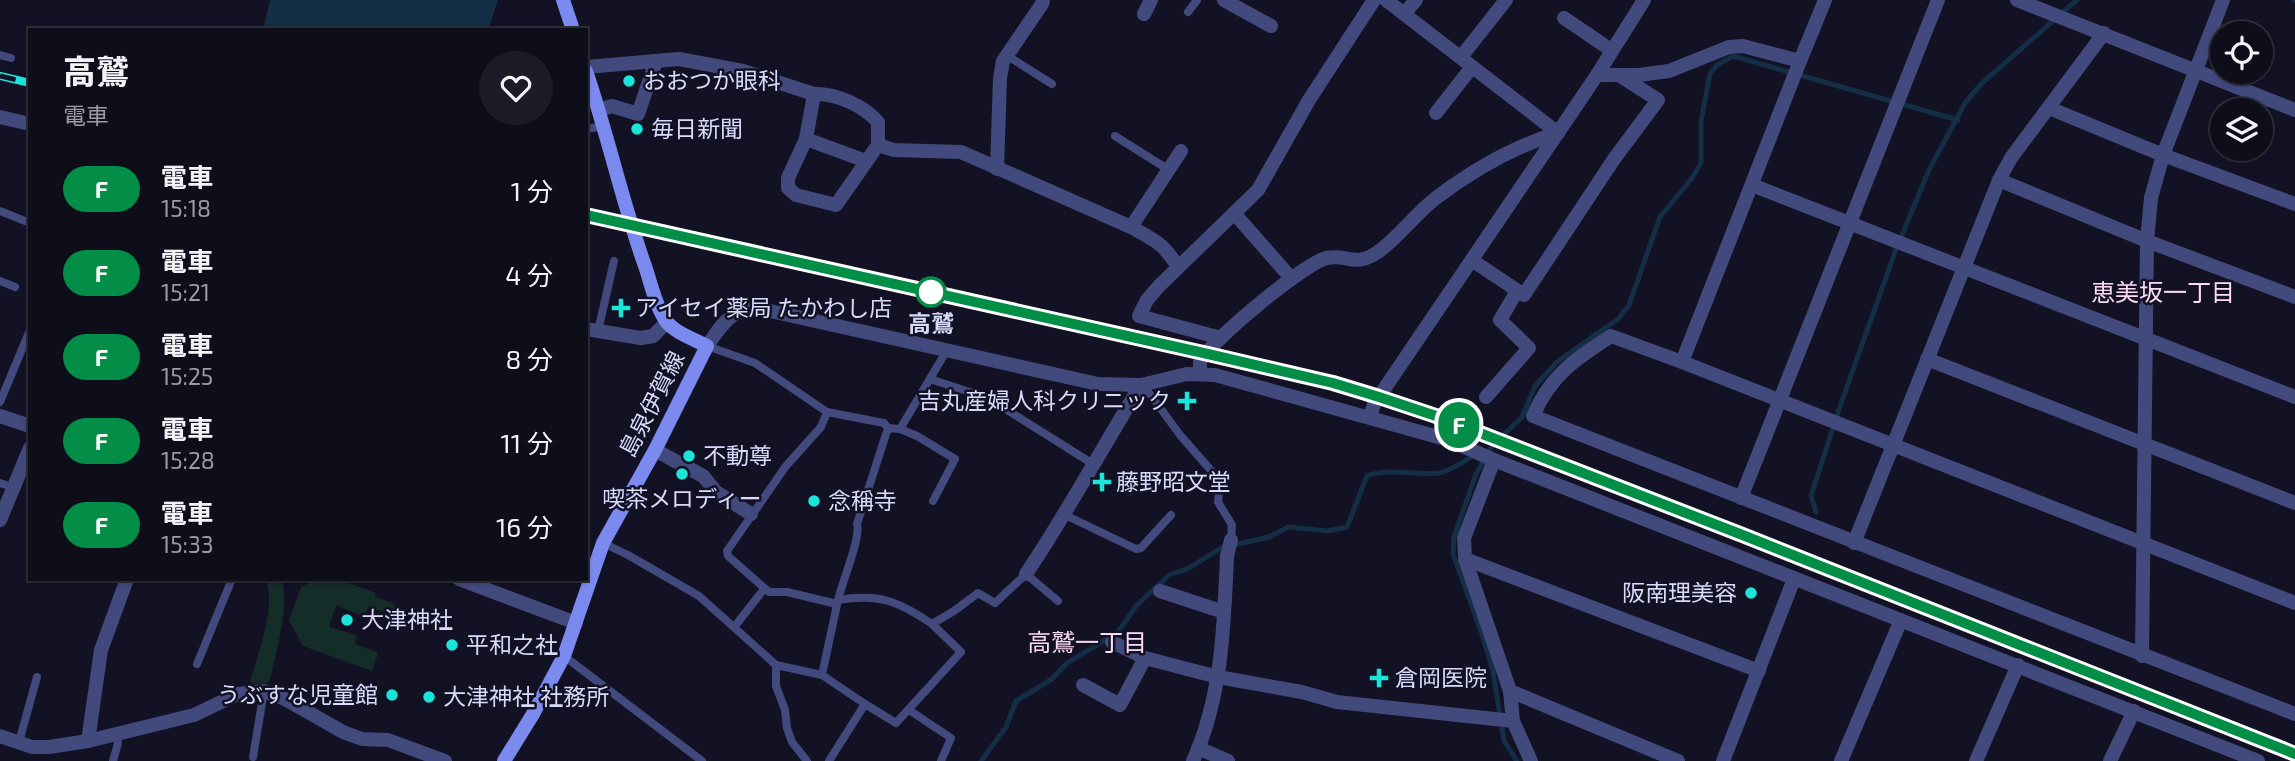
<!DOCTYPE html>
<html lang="ja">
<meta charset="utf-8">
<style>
body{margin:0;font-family:"Exo 2","Noto Sans JP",sans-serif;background:#1c1c28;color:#f1f3f6;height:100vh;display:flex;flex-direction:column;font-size:26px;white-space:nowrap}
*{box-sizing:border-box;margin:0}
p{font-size:23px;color:#9b9ca3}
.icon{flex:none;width:38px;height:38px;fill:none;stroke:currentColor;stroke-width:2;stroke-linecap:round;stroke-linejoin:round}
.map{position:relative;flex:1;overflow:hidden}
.panel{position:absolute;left:28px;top:28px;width:560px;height:553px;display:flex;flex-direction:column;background:#0e0e1b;border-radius:0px;box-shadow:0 2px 5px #0004,0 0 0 2px #2e2e3a}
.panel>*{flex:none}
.badge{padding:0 14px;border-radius:23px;font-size:24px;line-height:46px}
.fabs{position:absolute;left:2210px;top:21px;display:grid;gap:14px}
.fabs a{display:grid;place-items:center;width:63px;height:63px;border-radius:50%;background:#0e0e1b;box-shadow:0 2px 5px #0004,0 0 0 2px #2e2e3a;font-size:35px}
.map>.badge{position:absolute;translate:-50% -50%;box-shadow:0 0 0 4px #fff}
.round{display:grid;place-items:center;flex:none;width:74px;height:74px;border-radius:37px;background:#1c1c28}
.head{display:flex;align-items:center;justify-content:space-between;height:119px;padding:0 35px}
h1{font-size:33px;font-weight:800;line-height:52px}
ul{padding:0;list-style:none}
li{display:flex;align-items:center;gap:21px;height:84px;padding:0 35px}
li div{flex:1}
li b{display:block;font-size:26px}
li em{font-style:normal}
li .badge{min-width:77px;font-weight:700;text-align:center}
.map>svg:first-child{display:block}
</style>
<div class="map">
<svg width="2295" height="761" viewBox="0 0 2295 761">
<rect width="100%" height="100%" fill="#121224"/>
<!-- green -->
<g fill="#152d28">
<path d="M264,579H281C291,600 275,657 270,680L267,683L252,684L250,681C257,658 279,599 264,579Z"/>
<polygon points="319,579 337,579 376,593 375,597 393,603 395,606 393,613 390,614 368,607 364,617 336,605 329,627 357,635 355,644 377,652 378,654 372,671 303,646 289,621 301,587"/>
</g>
<!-- water -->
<polygon fill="#142e45" points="270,0 498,0 488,30 263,30"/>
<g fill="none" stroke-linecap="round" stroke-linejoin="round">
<!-- stream -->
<g stroke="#142e45" stroke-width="5">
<polyline points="2294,0 2295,0"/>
<polyline points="1816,512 1811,496 1837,415 1895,252 1929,170 1965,103 1983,82 2077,0"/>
<path d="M981,761L1006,727L1016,701L1052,679L1067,663L1118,632L1136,606L1169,575L1189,568L1221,548L1269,537L1288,527L1328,531L1347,527L1367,476C1388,467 1416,476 1439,473C1451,471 1464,461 1474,455"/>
<polyline points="1517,761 1504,741 1493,671 1482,634 1453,554 1454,537 1476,474 1492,446 1522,417 1535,386 1557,362 1618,319 1629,305 1660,217 1692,178 1701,163 1701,121 1710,74 1717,65 1733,56 1958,120"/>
</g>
<!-- service -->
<g stroke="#42497d" stroke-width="8">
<polyline points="1188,12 1197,0"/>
<polyline points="0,55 11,58"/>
<polyline points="1006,55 1052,84"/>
<polyline points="586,129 604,126"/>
<polyline points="1115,136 1169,170"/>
<polyline points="0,211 30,223"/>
<polyline points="0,281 15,287"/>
<polyline points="598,331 614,261"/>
<polyline points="707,346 755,363 827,412 884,423 888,428"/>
<polyline points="930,379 988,398 1093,464"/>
<polyline points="1141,385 1150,394 1180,435 1215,475 1219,491 1218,502 1232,525 1231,540"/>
<polyline points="0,402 30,330"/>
<polyline points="827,412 821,427 786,466 727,551 728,556 769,592 787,592 837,604"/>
<polyline points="900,429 917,436 955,459 933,501"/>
<polyline points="0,483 6,485"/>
<polyline points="1065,515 1136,549 1141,548 1171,515"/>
<polyline points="603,543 628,555 699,596 776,665 822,675"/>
<path d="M838,600C842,582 861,538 857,524L888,428L900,429L947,350"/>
<polyline points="735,626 764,589"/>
<polyline points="564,656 702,761"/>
<polyline points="197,664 232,579"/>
<polyline points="776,665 776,686 785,710 787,728 792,742 807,761"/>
<polyline points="865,704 896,723 961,652 932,624"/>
<polyline points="909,710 951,738 941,761"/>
<polyline points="19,742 37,677"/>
<polyline points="253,757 264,691"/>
<polyline points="113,761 118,743 116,734"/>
<path d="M829,761L865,704L822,675L838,600C879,593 898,601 932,624L954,611L978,593L995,603L1026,574L1058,601"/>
</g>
<!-- minor -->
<g stroke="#42497d" stroke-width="14">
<polyline points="1224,0 1271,26"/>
<polyline points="1386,0 1558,133"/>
<polyline points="2017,0 2295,110"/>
<polyline points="1144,14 1151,0"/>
<polyline points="1404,14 1416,0"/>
<polyline points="1564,18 1611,50"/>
<polyline points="1461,57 1506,0"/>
<polyline points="1800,61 1825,0"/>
<path d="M586,67L679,59L743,71L814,94C836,93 864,106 878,122V145L836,205L796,195L788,188V178L806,139L814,94"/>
<polyline points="1597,75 1639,75 1669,71 1729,47 1743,46 1800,61 1682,362"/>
<polyline points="2049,108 2163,155 2295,204"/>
<polyline points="599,110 612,106 638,114 656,61"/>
<polyline points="1436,113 1472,67"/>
<polyline points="0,117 30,124"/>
<polyline points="806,139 866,161"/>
<polyline points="878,145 894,150 961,152 1131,227 1181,151"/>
<polyline points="997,169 1000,78 1003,61 1042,4 1043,0"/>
<polyline points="1999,180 2147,241 2295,297"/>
<polyline points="1752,185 2295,397"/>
<polyline points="1234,213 1291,278"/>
<path d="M1131,227C1156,241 1163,243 1178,267"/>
<polyline points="1473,261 1524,295 1614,159 1658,100 1619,75"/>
<polyline points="586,329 641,338 653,336 667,322"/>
<polyline points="1221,338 1139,316 1147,300 1159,286 1258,190 1309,100 1374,0"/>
<polyline points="1927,359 2295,503"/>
<path d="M1200,373C1200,372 1200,363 1200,362C1209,342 1306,262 1327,258C1349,254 1354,268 1378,252C1399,237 1415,214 1436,198C1473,170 1515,146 1558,133"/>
<polyline points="1486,397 1529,348 1500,320 1517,291"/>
<polyline points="0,416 30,426"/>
<polyline points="1370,417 1374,404 1597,75 1644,0"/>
<polyline points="655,450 703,476 716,492 751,514"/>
<polyline points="1494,460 1464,538 1465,559 1510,691 1513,721 1531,761"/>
<polyline points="1741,498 1938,0"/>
<polyline points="0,520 30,448"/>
<polyline points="1854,543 1999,180 2011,158 2104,33"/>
<polyline points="1465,559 1759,671"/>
<path d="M1026,574C1067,513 1102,448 1141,385L1187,374L1215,375L1449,440L1494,460L2258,761"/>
<polyline points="459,579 576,623"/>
<polyline points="1160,591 1224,612"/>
<path d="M2295,603L1682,362L1611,336C1575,359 1550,376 1533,416L2295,714"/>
<polyline points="1112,642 1145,658 1218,677 1302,692 1337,702 1513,721"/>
<polyline points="2142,656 2147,241 2151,198 2163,155 2223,0"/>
<polyline points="1083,685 1120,705 1145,658"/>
<polyline points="1510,691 1678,761"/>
<polyline points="0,736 32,747 49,747 88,741 194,715 238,694 264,691 285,699 343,732 362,739 388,740 445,761"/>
<polyline points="88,741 101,650 127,579"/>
<polyline points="1198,748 1228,761"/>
<path d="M1193,761C1222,697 1224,626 1227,556L1231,540"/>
<polyline points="1723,761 1794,579"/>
<polyline points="1841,761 1901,620"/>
<polyline points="1976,761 2018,665"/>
<polyline points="2110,761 2134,711"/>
</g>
<!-- tertiary -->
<path stroke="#42497d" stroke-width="14" d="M707,346C725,320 732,307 766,310L1098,384L1141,385"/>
<!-- secondary -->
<g stroke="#7b8aef" stroke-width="14">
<polyline points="563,0 573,30"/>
<path d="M504,761L533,714L564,656L603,543L655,450L707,346C694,339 675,333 666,321C655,305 651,283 645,266C622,202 608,135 586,71"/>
</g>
<!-- rail casing -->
<g stroke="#1be4d9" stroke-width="8">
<g id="rail">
<polyline points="0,76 30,83"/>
<polyline points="586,215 1208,354 1333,383 1379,397 1436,416 1665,505 2295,754"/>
</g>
</g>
<!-- rail -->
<use href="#rail" stroke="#121224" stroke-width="5" stroke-dasharray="16" stroke-linecap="butt"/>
</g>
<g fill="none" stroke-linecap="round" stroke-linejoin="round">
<!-- line casing -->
<g stroke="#fff" stroke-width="16">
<polyline id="line" points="586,215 1208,354 1333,383 1379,397 1436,416 1740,534 2295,754"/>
</g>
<!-- line -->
<use href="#line" stroke="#028e46" stroke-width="10"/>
</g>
<!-- markers -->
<g fill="#1be4d9" stroke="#121224" stroke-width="2.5">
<circle cx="629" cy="81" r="7"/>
<circle cx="637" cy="129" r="7"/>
<path d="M617.5 297.5h7v7h7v7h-7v7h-7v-7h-7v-7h7z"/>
<path d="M1183.5 390.5h7v7h7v7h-7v7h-7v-7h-7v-7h7z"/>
<circle cx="689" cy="456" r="7"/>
<circle cx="682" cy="474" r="7"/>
<path d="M1098.5 471.5h7v7h7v7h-7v7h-7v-7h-7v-7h7z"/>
<circle cx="814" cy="501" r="7"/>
<circle cx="1751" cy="593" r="7"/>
<circle cx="347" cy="620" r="7"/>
<circle cx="452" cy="645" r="7"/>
<path d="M1375.5 667.5h7v7h7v7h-7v7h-7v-7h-7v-7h7z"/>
<circle cx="392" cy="695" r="7"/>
<circle cx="429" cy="697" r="7"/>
</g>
<circle fill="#fff" stroke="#028e46" stroke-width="3.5" cx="931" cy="292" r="14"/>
<g text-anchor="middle" stroke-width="5" stroke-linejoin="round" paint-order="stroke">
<!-- poi labels -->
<g font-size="23" fill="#d9dafa" stroke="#121224" text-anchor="start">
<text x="643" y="89">おおつか眼科</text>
<text x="651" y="137">毎日新聞</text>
<text x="635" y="316">アイセイ薬局 たかわし店</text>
<text x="1171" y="409" text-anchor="end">吉丸産婦人科クリニック</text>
<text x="703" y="464">不動尊</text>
<text x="1116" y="490">藤野昭文堂</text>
<text x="682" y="507" text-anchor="middle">喫茶メロディー</text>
<text x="828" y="509">念稱寺</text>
<text x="1737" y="601" text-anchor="end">阪南理美容</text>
<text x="361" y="628">大津神社</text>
<text x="466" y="653">平和之社</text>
<text x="1395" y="686">倉岡医院</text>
<text x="378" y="703" text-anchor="end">うぶすな児童館</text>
<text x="443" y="705">大津神社 社務所</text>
</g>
<!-- stop labels -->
<g font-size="23" font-weight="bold" fill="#d9dafa" stroke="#121224">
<text x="931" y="332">高鷲</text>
</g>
<!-- street labels -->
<g font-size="23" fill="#d9dafa" stroke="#121224">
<text transform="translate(652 404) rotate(-63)" y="8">島泉伊賀線</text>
</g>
<!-- neighbourhood labels -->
<g font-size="24" fill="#fbdbf4" stroke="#121224">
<text x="2163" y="301">恵美坂一丁目</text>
<text x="1087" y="651">高鷲一丁目</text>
</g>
</g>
</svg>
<div class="fabs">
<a><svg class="icon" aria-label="locate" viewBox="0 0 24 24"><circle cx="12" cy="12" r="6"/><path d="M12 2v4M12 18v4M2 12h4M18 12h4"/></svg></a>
<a><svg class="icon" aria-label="layers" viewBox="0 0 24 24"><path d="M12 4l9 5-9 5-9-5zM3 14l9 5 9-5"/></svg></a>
</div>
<b class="badge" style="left:1459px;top:425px;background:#028e46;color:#fff">F</b>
<section class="panel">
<div class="head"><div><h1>高鷲</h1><p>電車</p></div><a class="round"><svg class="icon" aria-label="heart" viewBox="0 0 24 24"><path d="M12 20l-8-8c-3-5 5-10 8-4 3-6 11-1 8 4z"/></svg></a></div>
<ul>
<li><span class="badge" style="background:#028e46;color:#fff">F</span><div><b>電車</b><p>15:18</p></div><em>1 分</em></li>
<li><span class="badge" style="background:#028e46;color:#fff">F</span><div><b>電車</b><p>15:21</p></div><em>4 分</em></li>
<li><span class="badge" style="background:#028e46;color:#fff">F</span><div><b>電車</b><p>15:25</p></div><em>8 分</em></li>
<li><span class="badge" style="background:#028e46;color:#fff">F</span><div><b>電車</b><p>15:28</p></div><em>11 分</em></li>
<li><span class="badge" style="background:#028e46;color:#fff">F</span><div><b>電車</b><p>15:33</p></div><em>16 分</em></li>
</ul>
</section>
</div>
